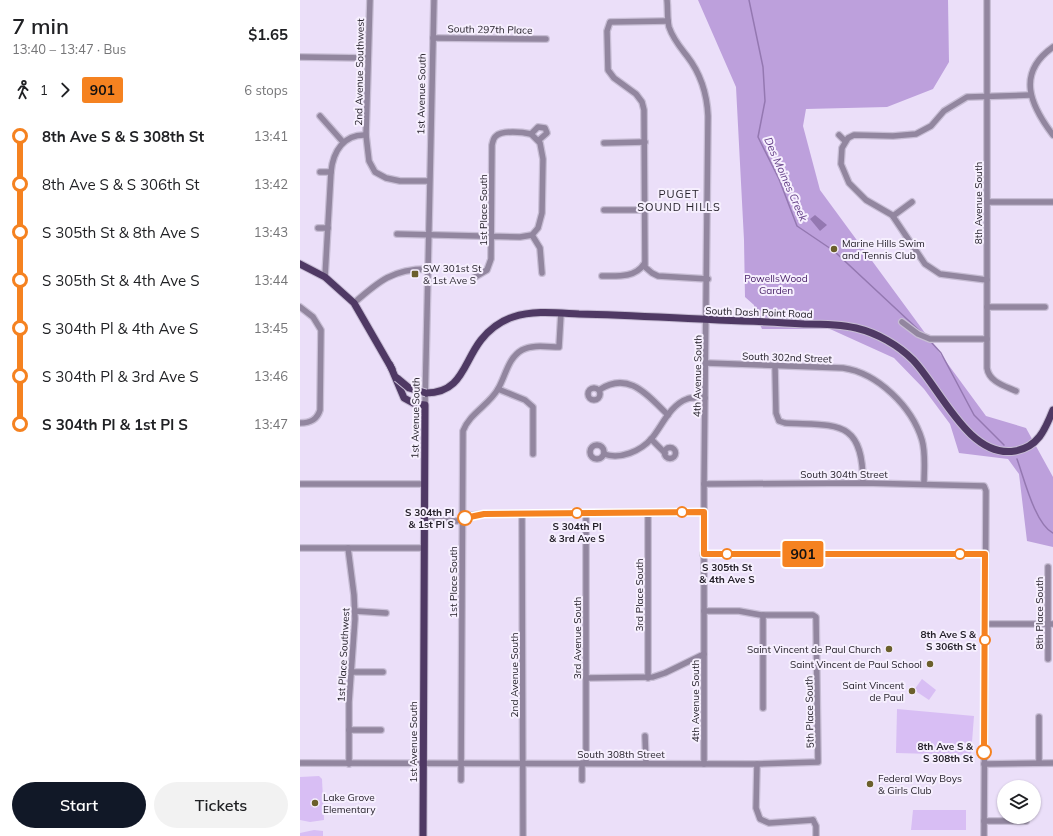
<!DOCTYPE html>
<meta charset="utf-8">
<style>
body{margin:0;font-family:Mulish,sans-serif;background:#f2f2f2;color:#202124;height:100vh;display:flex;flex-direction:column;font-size:15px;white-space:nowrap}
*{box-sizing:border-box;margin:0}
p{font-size:13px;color:#757577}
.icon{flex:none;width:22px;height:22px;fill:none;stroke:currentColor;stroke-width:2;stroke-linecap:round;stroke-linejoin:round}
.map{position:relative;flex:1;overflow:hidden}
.details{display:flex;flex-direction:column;background:#fff;width:300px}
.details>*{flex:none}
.badge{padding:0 8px;border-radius:3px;font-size:14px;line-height:26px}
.buttons{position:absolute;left:697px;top:780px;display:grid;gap:8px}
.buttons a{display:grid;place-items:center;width:44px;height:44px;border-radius:50%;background:#fff;box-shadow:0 1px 3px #0004;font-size:20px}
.map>.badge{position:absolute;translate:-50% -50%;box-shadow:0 0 0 2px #fff}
.legs{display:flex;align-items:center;gap:6px;height:44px;padding:0 12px;font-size:13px}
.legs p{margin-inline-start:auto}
.overview{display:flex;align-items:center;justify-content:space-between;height:68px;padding:0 12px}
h1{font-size:22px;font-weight:600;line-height:30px}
.cta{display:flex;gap:8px;margin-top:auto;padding:8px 12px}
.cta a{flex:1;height:46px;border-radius:24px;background:#111827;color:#fff;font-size:16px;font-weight:600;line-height:46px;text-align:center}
.cta a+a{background:#f2f2f2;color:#202124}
ul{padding:0 12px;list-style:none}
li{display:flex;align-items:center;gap:14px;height:48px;font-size:15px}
li i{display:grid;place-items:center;width:6px;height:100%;margin:0 5px;background:currentColor}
li i::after{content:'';width:10px;height:10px;margin:-5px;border:3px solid;border-radius:50%;background:#fff}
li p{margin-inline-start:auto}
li:first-child i{background:linear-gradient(#0000 50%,currentColor 0)}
li:last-child i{background:linear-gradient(currentColor 50%,#0000 0)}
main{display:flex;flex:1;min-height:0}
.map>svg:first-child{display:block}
</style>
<main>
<section class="details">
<div class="overview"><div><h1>7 min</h1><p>13:40 – 13:47 · Bus</p></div><b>$1.65</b></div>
<div class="legs"><svg class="icon" aria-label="walk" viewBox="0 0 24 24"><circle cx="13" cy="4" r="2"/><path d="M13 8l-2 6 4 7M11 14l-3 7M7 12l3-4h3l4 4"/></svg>1<svg class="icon" aria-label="forward" viewBox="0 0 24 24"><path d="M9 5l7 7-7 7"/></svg><b class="badge" style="background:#f58220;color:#111">901</b><p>6 stops</p></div>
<ul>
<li><i style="color:#f58220"></i><b>8th Ave S &amp; S 308th St</b><p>13:41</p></li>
<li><i style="color:#f58220"></i><span>8th Ave S &amp; S 306th St</span><p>13:42</p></li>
<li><i style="color:#f58220"></i><span>S 305th St &amp; 8th Ave S</span><p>13:43</p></li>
<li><i style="color:#f58220"></i><span>S 305th St &amp; 4th Ave S</span><p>13:44</p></li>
<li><i style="color:#f58220"></i><span>S 304th Pl &amp; 4th Ave S</span><p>13:45</p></li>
<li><i style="color:#f58220"></i><span>S 304th Pl &amp; 3rd Ave S</span><p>13:46</p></li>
<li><i style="color:#f58220"></i><b>S 304th Pl &amp; 1st Pl S</b><p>13:47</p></li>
</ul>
<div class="cta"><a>Start</a><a>Tickets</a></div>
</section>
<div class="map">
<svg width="753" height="836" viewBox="0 0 753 836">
<rect width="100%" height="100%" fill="#ebdff9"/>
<!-- green -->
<g fill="#d8bef4">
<polygon points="622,679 636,690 629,700 614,690"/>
<polygon points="597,709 674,716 671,755 596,753"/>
<polygon points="19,776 22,779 24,820 10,822 0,820 0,777"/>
<polygon points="613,810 666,810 666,830 611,830"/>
<polygon points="14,830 23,831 23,836 0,836 0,833"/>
</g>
<!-- forest -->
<polygon fill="#bda0dc" points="398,0 648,0 649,62 633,89 587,107 506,109 503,126 520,190 686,416 726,428 753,477 753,547 727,541 719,474 708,459 659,453 650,424 624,389 594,358 530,329 462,329 456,316 454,305 445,297 444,240 436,87"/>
<!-- water -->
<polygon fill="#9478b1" points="515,215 527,225 520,231 510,219"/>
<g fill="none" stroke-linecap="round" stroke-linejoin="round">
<!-- stream -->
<g stroke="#9478b1" stroke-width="1.5">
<polyline points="449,0 463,67 465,101 458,137 479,179 497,226 534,251 623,334"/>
<polyline points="632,343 641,353 674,415 704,445"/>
<path d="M717,459C724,478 735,524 753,533"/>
</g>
<!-- minor casing -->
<g stroke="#c7bdd4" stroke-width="8">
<g id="minor">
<polyline points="70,0 66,135 69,161 75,172 86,178 100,181 129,181"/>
<path d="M367,0C368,9 367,19 369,27C373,39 380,47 387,56C401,74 407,93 408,116L404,484V764"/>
<path d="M687,0V368C689,382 705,386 716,391"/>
<polyline points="368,21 310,22 307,31 308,70 314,78 336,94 342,102 344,110 345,267 352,273 358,276 408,279"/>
<polyline points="133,38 246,39"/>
<path d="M753,47C716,73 730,105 753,135"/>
<polyline points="0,57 67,58"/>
<polyline points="20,116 43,142"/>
<polyline points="231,134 238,127 245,128 247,133 239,140"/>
<polyline points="539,135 545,141"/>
<polyline points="304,143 345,142"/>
<polyline points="20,172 31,172"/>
<polyline points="687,202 753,202"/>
<polyline points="304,210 345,210"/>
<polyline points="593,216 612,202"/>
<polyline points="18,228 28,228"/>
<path d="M97,234L220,237L232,235L238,228L242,213L243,159L240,143L231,134C223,132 202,130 196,136C193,138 193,142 192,145L191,259L187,270L175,277"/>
<polyline points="232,235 240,248 242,273"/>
<path d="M302,276C317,276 335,278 344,264"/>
<path d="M25,277L31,172C33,151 44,134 66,135"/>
<polyline points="687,280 640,274 625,264 592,215 566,200 549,183 541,164 542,148 548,138 554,135 593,136 616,134 631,126 644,111 667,97 731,95"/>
<path d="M54,303C79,281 93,269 127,269"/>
<path d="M0,307L13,317L21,330L20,410C17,420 10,423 0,423"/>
<polyline points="687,307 745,307"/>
<polyline points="602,322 618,334 630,339 687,339"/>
<path d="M406,363L543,368C578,373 612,407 622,440C626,454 624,470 624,484"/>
<path d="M475,366L476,413L479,421L485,423C536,426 563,418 563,483"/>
<circle cx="294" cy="394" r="6"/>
<polyline points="198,389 225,400 233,407 233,454"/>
<path d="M299,390C329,370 348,396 368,415"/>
<polyline points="125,405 134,0"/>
<polyline points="351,439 365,453"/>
<circle cx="297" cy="452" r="7"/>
<circle cx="370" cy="453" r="5.5"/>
<path d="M304,454C320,460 341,451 352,438C362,426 370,405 387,399C392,397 399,398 405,398"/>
<polyline points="0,484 124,484"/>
<polyline points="404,484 563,483 684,486 686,491 684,836"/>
<polyline points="286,513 286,763"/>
<polyline points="348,513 348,678"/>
<polyline points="222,514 223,836"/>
<polyline points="124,521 157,521 173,515 184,514 404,512"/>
<polyline points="0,548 124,548"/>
<polyline points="48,548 54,595 55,619 49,702 49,764"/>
<polyline points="403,554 685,554"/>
<polyline points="55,611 86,613"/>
<polyline points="463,615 463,708"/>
<polyline points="685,624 753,624"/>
<polyline points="748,659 748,567"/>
<polyline points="51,672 83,672"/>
<polyline points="286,678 353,677 365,673 404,654"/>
<polyline points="739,717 739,763"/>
<polyline points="49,730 81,730"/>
<polyline points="345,736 346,763"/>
<polyline points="0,763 457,764 518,762 516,617 513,615 461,615 439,611 404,611"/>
<polyline points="457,764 456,808 460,819 469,823 513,820"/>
<polyline points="684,764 753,763"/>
<path d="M161,780L163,431C169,414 189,405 198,389C206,375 208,358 222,350C233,344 248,347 259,347L261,313"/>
<polyline points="282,780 282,763"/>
<polyline points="513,820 516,826 516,836"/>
<polyline points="684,821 726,821"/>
</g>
</g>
<!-- major casing -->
<g stroke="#c7bdd4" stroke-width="9">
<g id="major">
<polyline points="0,264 25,277 54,303 92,369"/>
<polyline points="90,365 104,398 115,404 125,405 123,836"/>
<path d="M126,393C162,393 163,363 181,340C189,330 201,321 213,317C234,310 258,313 279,314C326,315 373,318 419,320C448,321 476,322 504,324C521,324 539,324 556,328C577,333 598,345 613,360C640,388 669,459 715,451C738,447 745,430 753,410"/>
</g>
</g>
<!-- minor -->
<use href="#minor" stroke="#92869f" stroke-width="5.5"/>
<!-- major -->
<use href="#major" stroke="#4f3964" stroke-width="7"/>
<!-- major-bridge casing -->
<g stroke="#c7bdd4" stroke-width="9" stroke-linecap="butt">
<polyline id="major-bridge" points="97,378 109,388 126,393"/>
</g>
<!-- major-bridge -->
<use href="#major-bridge" stroke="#4f3964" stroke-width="7"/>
</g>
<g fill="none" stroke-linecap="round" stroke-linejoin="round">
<!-- line-1 casing -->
<g stroke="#fff" stroke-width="9">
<polyline id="line-1" points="165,518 184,514 404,512 404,554 685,554 684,752"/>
</g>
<!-- line-1 -->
<use href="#line-1" stroke="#f58220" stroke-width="6"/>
</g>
<!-- markers -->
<g fill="#6b5f2c" stroke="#f6effe" stroke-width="1.5">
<circle cx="534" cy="249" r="4"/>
<rect x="111" y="270" width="8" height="8" rx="2"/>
<circle cx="589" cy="649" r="4"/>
<circle cx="630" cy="664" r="4"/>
<circle cx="612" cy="691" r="4"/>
<circle cx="570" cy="784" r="4"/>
<circle cx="15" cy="803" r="4"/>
</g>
<g fill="#fff" stroke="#f58220" stroke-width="2">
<circle cx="382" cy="512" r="5"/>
<circle cx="277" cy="513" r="5"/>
<circle cx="165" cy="518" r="7"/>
<circle cx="427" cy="554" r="5"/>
<circle cx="660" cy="554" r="5"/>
<circle cx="685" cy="640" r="5"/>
<circle cx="684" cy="752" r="7"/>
</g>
<g text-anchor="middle" stroke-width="4" stroke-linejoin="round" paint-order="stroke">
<!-- street labels -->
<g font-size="10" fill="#25212a" stroke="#f6effe">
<text transform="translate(190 29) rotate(1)" y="4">South 297th Place</text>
<text transform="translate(59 72) rotate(-89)" y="4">2nd Avenue Southwest</text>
<text transform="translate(121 94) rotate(-89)" y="4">1st Avenue South</text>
<text transform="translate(678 203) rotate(-90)" y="4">8th Avenue South</text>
<text transform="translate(183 210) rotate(-90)" y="4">1st Place South</text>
<text transform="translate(459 312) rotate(2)" y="4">South Dash Point Road</text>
<text transform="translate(487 357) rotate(2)" y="4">South 302nd Street</text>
<text transform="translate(397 376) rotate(-89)" y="4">4th Avenue South</text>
<text transform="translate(115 418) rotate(-89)" y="4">1st Avenue South</text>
<text x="544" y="478">South 304th Street</text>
<text transform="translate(153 582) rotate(-90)" y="4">1st Place South</text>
<text transform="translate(339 595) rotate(-90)" y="4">3rd Place South</text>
<text transform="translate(739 613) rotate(-90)" y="4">8th Place South</text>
<text transform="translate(277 638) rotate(-90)" y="4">3rd Avenue South</text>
<text transform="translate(43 655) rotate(-87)" y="4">1st Place Southwest</text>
<text transform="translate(214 675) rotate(-90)" y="4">2nd Avenue South</text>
<text transform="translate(395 701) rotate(-90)" y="4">4th Avenue South</text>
<text transform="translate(509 712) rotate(-91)" y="4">5th Place South</text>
<text transform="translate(113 742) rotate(-90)" y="4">1st Avenue South</text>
<text x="321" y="758">South 308th Street</text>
</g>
<!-- poi labels -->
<g font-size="10" fill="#25212a" stroke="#f6effe" text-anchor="start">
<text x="542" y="247">Marine Hills Swim<tspan x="542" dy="12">and Tennis Club</tspan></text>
<text x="123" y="272">SW 301st St<tspan x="123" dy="12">&amp; 1st Ave S</tspan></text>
<text x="581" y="653" text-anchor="end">Saint Vincent de Paul Church</text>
<text x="622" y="668" text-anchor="end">Saint Vincent de Paul School</text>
<text x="604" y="689" text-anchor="end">Saint Vincent<tspan x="604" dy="12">de Paul</tspan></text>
<text x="578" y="782">Federal Way Boys<tspan x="578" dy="12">&amp; Girls Club</tspan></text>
<text x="23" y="801">Lake Grove<tspan x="23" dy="12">Elementary</tspan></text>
</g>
<!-- park labels -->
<g font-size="10" fill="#492268" stroke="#f6effe">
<text x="476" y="282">PowellsWood<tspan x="476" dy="12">Garden</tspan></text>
</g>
<!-- stop labels -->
<g font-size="10" font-weight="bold" fill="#25212a" stroke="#f6effe" text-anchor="end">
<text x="154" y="516">S 304th Pl<tspan x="154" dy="12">&amp; 1st Pl S</tspan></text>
<text x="277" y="530" text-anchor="middle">S 304th Pl<tspan x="277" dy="12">&amp; 3rd Ave S</tspan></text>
<text x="427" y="571" text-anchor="middle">S 305th St<tspan x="427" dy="12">&amp; 4th Ave S</tspan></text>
<text x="676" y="638">8th Ave S &amp;<tspan x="676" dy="12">S 306th St</tspan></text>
<text x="673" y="750">8th Ave S &amp;<tspan x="673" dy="12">S 308th St</tspan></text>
</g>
<!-- water labels -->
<g font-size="11" font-style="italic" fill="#623d85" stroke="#f6effe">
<text transform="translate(486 179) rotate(66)" y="4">Des Moines Creek</text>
</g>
<!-- neighbourhood labels -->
<g font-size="11" letter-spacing="1" fill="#25212a" stroke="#f6effe">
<text x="379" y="198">PUGET<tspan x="379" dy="13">SOUND HILLS</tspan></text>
</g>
</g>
</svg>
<div class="buttons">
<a><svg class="icon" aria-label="layers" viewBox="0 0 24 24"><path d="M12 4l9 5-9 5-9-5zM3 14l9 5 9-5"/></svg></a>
</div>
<b class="badge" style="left:503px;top:554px;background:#f58220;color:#111">901</b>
</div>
</main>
